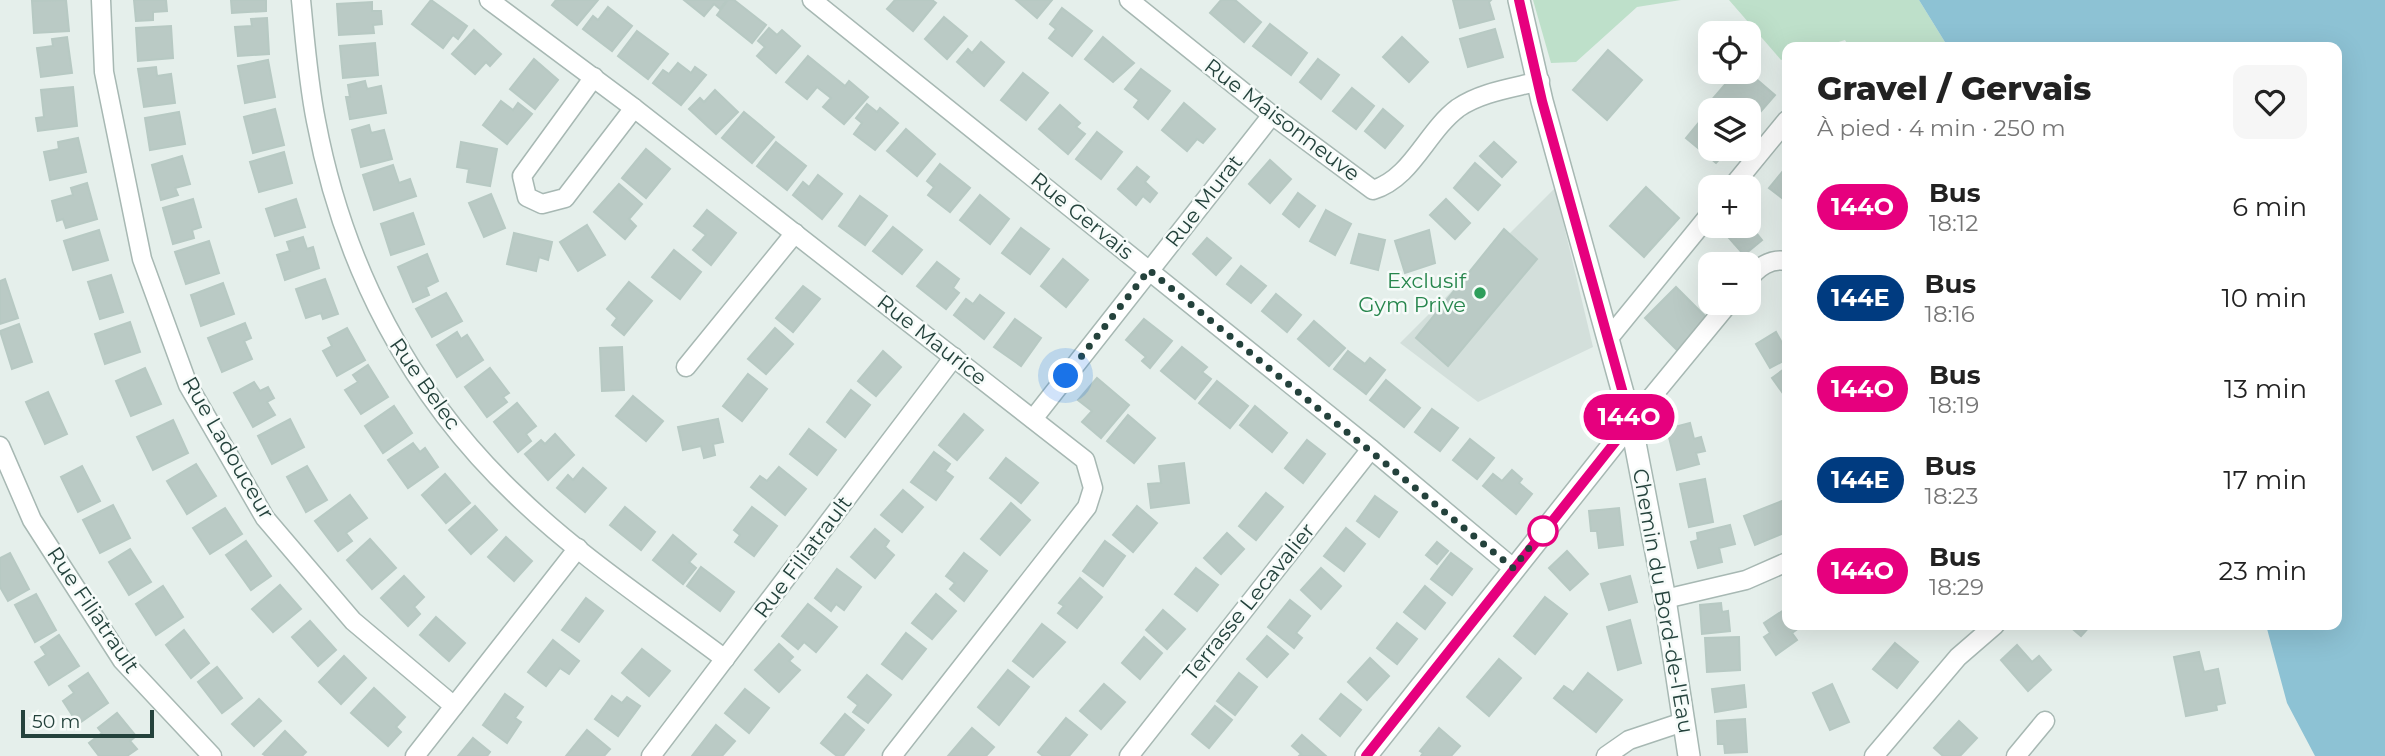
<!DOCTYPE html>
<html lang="fr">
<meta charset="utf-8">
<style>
body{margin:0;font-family:Montserrat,sans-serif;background:#f6f6f6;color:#222;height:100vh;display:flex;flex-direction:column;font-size:26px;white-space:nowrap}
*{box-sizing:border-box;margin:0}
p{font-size:23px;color:#767676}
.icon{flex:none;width:38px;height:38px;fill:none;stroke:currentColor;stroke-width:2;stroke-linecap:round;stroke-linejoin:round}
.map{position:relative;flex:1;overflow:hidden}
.panel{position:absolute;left:1782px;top:42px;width:560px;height:588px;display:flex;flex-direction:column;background:#fff;border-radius:14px;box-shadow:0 7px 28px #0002}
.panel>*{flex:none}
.badge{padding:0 14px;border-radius:23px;font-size:24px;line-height:46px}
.fabs{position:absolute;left:1698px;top:21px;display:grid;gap:14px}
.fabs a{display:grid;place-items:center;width:63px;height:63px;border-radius:14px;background:#fff;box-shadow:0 7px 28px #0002;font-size:35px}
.scale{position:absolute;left:21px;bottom:18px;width:133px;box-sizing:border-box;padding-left:7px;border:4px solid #24423c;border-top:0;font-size:19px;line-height:24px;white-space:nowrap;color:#24423c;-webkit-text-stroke:5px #f6fbf9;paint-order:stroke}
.you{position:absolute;width:35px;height:35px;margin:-18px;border:5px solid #fff;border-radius:50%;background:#1a73e8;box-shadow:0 0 0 10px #1a73e833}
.map>.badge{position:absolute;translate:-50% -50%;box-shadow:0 0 0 4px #fff}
.round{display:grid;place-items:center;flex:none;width:74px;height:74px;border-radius:14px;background:#f6f6f6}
.summary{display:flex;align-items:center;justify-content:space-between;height:119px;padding:0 35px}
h1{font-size:33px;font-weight:800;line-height:52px}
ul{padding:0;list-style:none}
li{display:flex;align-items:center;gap:21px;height:91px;padding:0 35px}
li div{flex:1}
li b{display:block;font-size:26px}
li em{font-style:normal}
li .badge{min-width:77px;font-weight:700;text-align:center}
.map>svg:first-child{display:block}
</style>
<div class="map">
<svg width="2385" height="756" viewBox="0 0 2385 756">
<rect width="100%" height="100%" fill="#e5efeb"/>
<!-- built -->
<polygon fill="#d3dfdb" points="1555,188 1593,347 1478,402 1400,343"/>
<!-- green -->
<g fill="#bee0ca">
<polygon points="1533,0 1681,0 1637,7 1576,62 1551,63"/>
<polygon points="1729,0 1919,0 1948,47 1849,47 1845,40 1823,47 1787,47 1787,58 1781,60"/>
</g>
<!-- water -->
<polygon fill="#8dc2d4" points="1919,0 2385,0 2385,756 2315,756 2287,703 2266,625 2336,625 2336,47 1948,47"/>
<!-- building -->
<g fill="#bacac5" stroke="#b7c9c3" stroke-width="2">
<polygon points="66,0 69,31 34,33 32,1"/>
<polygon points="134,0 166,0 167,11 153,12 153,20 136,21"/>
<polygon points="231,0 266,0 266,11 232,13"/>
<polygon points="431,0 467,26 458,39 453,35 443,48 412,24"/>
<polygon points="556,0 598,0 577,25 552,5"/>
<polygon points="684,0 727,0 720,9 714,4 704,16"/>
<polygon points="728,0 734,0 766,25 752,43 717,15"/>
<polygon points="895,0 932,0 936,3 913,31 887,9"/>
<polygon points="1016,0 1052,0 1037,18"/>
<polygon points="1221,0 1235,0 1261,22 1244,42 1210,13"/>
<polygon points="1453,0 1491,0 1489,2 1494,19 1460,28"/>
<polygon points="372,2 372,11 381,11 382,24 373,25 374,33 339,35 337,4"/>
<polygon points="608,7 632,26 612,51 583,29 593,16 598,20"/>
<polygon points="1062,8 1092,31 1072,56 1049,38 1056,29 1050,24"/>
<polygon points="944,17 967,36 947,59 925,39"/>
<polygon points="267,18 269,54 238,56 235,27 252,26 251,19"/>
<polygon points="1270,24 1307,53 1291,75 1253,46"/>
<polygon points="171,26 173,58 138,61 136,28"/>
<polygon points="769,28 777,35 782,30 800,46 776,73 757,56 765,47 758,41"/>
<polygon points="1495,29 1503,57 1468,67 1460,39"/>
<polygon points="474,30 501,54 490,66 486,62 475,74 452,54"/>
<polygon points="637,31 668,54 648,79 618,56"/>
<polygon points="67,37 72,73 41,77 37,48 53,46 52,39"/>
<polygon points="1103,37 1134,63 1113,82 1085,59"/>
<polygon points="1402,37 1428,62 1409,82 1383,57"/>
<polygon points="981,42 1004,62 984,86 957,62 968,49 972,53"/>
<polygon points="375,43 378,75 343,78 340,46"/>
<polygon points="1608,50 1642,80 1607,120 1573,90"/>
<polygon points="808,56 845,86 849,81 868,97 844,124 823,107 831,98 817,87 807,99 786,82"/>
<polygon points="534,59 558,80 535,109 510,89"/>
<polygon points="1318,59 1339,75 1321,99 1300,82"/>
<polygon points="268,60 275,97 245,103 238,66"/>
<polygon points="678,63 691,73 695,67 706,75 681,105 653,83 663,70 669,74"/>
<polygon points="156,67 157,76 171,74 175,103 144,107 138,69"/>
<polygon points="1141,69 1170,91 1148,119 1134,107 1139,100 1125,89"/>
<polygon points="1736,72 1748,72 1775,95 1748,126 1748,110 1710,110 1710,149 1729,149 1716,163 1686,138 1706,114 1702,111"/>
<polygon points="1023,73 1048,93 1026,120 1001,100"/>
<polygon points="365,81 367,89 381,86 386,113 350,119 346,97 350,97 348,85"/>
<polygon points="73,87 77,126 38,131 36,118 44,117 41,90"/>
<polygon points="1352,88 1374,106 1356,129 1333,111"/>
<polygon points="715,90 738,112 716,134 689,109 700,98 704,102"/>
<polygon points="501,101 513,110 518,103 532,114 507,144 483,125"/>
<polygon points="1184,103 1215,129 1203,143 1197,139 1187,151 1162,130"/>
<polygon points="867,104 877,112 880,108 898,123 875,150 854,134 862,123 856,118"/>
<polygon points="1060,105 1080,123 1076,127 1085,134 1068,154 1039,129"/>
<polygon points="275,109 284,145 253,153 244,117"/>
<polygon points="1383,109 1403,126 1385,148 1365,131"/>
<polygon points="179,112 185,144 150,150 145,118"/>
<polygon points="744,112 774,137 752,163 722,138"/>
<polygon points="369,125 371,133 384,130 392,159 361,167 352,130"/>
<polygon points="906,129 935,154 917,176 887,151"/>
<polygon points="1097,132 1122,152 1101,179 1076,159"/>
<polygon points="78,138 86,172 50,180 44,152 59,149 58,142"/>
<polygon points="461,142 497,149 490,186 467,182 469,169 457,167"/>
<polygon points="776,142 806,166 787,190 757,166"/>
<polygon points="1494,142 1516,162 1502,177 1480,156"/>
<polygon points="646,149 670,169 646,198 622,178"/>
<polygon points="284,152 292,183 259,192 250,162"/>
<polygon points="182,156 190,184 175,188 178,195 161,200 152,165"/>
<polygon points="1270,160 1291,179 1270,203 1249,184"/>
<polygon points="1475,163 1500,185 1478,210 1454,188"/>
<polygon points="940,164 970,188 950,212 928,195 934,187 927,181"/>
<polygon points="393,165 399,183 410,179 416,196 374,210 363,175"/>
<polygon points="1787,166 1787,202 1769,188"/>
<polygon points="1137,167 1149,177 1145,182 1157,193 1150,202 1143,196 1136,205 1118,189"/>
<polygon points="818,175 842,194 822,219 793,195 803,182 809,187"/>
<polygon points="87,183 97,219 66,228 63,219 57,221 52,201 73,195 71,188"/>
<polygon points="619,184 642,204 629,219 636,226 625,239 594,212"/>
<polygon points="1646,187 1679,218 1644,257 1610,226"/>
<polygon points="1298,193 1315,206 1299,227 1283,214"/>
<polygon points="491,194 505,228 484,237 469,203"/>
<polygon points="980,195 1009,219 990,244 960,220"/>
<polygon points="860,196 887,216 865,245 839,226"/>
<polygon points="193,199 201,227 192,230 194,238 173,244 163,208"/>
<polygon points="296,199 305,227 275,236 266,209"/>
<polygon points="1446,199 1470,223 1455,239 1430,215"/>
<polygon points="707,210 736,233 711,265 693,250 706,235 694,226"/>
<polygon points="1326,210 1351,224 1335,255 1310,241"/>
<polygon points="413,213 424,244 391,255 381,224"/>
<polygon points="1748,223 1762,240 1744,255 1723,231 1729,226"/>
<polygon points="587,225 605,255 578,271 560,242"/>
<polygon points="893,227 922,250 902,274 873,251"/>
<polygon points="1021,228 1049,249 1030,274 1002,253"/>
<polygon points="1504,229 1537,259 1448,366 1416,338"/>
<polygon points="99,230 108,260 73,270 64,241"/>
<polygon points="1429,230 1435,263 1405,273 1395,241"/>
<polygon points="514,233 552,242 548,260 539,257 536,271 507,264"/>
<polygon points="1359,234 1385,240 1378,270 1351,263"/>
<polygon points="303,237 307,249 313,247 319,268 285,280 277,255 290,251 287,242"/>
<polygon points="1207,238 1231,258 1216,275 1193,254"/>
<polygon points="209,241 219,273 186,284 175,252"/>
<polygon points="674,250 701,272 680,299 652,277"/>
<polygon points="427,254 438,281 426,287 429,295 413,302 398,267"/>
<polygon points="1063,259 1088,280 1066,307 1041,286"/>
<polygon points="937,262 959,279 953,288 959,293 946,309 917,286"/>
<polygon points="1241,266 1266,286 1251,303 1227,284"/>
<polygon points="111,275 123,312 100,319 88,282"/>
<polygon points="5,279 18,318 0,324 0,281"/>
<polygon points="325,279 338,314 323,319 321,313 306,318 296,289"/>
<polygon points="629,282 652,301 624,335 612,325 617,318 607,309"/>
<polygon points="223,283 234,314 201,326 191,295"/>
<polygon points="803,286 820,299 793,332 776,318"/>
<polygon points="1676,287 1709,320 1678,351 1645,318"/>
<polygon points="446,293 462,321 432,337 416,309"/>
<polygon points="1276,294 1301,315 1287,332 1262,311"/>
<polygon points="980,295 1004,313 984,339 954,315 966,299 973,304"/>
<polygon points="1015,319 1041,338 1021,366 994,347"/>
<polygon points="1144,319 1172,341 1150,368 1142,361 1146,357 1126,340"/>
<polygon points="1314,321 1345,348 1329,366 1298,339"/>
<polygon points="130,322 140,352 105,364 95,334"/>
<polygon points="245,323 251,338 244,341 252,359 222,372 208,338"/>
<polygon points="19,324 32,362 12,369 0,331"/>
<polygon points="347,328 365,360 337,376 323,351 332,346 328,338"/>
<polygon points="775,328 793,344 766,374 748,359"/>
<polygon points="457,332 461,339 467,335 483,360 457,377 437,345"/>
<polygon points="1776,332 1787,352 1787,359 1770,368 1756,344"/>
<polygon points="622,347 624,390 602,391 600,348"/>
<polygon points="1182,347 1207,367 1202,372 1211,379 1195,399 1161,371"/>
<polygon points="883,351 901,367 876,396 858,381"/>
<polygon points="1348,351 1365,364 1370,358 1385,370 1366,394 1334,369"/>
<polygon points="368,365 388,397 361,414 345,390 358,382 353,375"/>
<polygon points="1787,367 1787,388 1782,392 1772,378"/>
<polygon points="145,368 161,404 131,416 116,381"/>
<polygon points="490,368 509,393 503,397 507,402 487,417 465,387"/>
<polygon points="748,374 767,389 742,421 723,406"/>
<polygon points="1097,378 1129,405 1101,438 1082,422 1092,411 1078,400"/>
<polygon points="1386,380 1420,408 1404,427 1370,400"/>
<polygon points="1217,381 1248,406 1230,428 1199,403"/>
<polygon points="254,382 260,391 268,387 274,398 267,402 275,415 253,427 234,393"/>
<polygon points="851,390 870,405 845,437 827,422"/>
<polygon points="48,392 67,434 45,444 26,402"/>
<polygon points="633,396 663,421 646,441 616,416"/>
<polygon points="517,403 536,426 526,434 531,441 518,452 494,422"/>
<polygon points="394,406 412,433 383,453 365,426"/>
<polygon points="1255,406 1287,433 1272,452 1240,425"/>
<polygon points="1432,409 1458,428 1440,451 1415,432"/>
<polygon points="964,414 983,430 957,460 939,445"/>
<polygon points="1128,415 1155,438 1134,463 1107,441"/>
<polygon points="290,419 304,447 272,464 258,436"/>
<polygon points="718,419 723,442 713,444 715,455 704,458 701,446 683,450 678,427"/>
<polygon points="173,420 188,453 153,470 137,437"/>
<polygon points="1690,423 1694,439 1701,437 1705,451 1696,453 1699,464 1677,470 1667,429"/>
<polygon points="809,429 836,450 817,475 790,454"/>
<polygon points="555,434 574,455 548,480 525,454 541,440 545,444"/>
<polygon points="1470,439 1494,458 1477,479 1453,460"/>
<polygon points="1307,440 1325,454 1303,483 1285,468"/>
<polygon points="413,443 420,452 425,448 438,467 408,488 388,460"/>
<polygon points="934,452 950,464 945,471 953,477 936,500 911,482"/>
<polygon points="1006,458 1038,483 1021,503 990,478"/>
<polygon points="1184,463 1189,503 1151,508 1148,484 1161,483 1159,466"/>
<polygon points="196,464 216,496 187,514 167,481"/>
<polygon points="82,466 100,501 78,512 61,477"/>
<polygon points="307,466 327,500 306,512 287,477"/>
<polygon points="779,467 806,489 785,515 751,487 760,476 767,481"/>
<polygon points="583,468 606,488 585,512 557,488 568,475 573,480"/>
<polygon points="1512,470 1522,479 1519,483 1532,494 1516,514 1483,486 1493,474 1502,481"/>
<polygon points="445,474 470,503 446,523 422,495"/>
<polygon points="1705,479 1713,522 1689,527 1680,484"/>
<polygon points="903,490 923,507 902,532 881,515"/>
<polygon points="1266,493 1283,507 1256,540 1239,526"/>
<polygon points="350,495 367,518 346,533 352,541 338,551 315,521"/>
<polygon points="1375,496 1397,512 1379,537 1357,521"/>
<polygon points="1787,499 1787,535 1784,533 1755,545 1744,516"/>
<polygon points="1011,503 1030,520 1000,555 981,539"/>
<polygon points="113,505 130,538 100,553 83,520"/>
<polygon points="475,506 497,530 471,554 449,530"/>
<polygon points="1137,506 1157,523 1133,552 1113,535"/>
<polygon points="625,507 655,532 641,550 610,525"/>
<polygon points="752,507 777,526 754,556 735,542 740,535 734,530"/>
<polygon points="225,508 242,534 210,554 193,528"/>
<polygon points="1619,508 1623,545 1599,548 1597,531 1591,531 1589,511"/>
<polygon points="1730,525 1735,544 1719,548 1722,562 1698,568 1691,542 1698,540 1697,533"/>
<polygon points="1346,528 1365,544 1344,571 1324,556"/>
<polygon points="875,529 889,541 885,547 894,555 875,578 851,557"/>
<polygon points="1227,533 1244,549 1221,574 1204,558"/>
<polygon points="673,535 696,554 689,562 696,568 683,584 653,560"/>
<polygon points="506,537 532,561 514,581 488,557"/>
<polygon points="370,539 396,568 372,589 347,560"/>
<polygon points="246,541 271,576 251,590 226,555"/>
<polygon points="1105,541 1125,556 1103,586 1083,571"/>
<polygon points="1437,542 1448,551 1437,564 1426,555"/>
<polygon points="130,549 151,582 129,595 109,562"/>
<polygon points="1567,551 1588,574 1570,590 1549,568"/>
<polygon points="10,553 29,589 8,601 0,587 0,558"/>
<polygon points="964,553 987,571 964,601 950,589 955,583 946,576"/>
<polygon points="1451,553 1472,569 1452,595 1431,579"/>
<polygon points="701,567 734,592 720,611 687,586"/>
<polygon points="1196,568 1218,585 1197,611 1175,594"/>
<polygon points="1321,568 1341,586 1321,609 1301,590"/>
<polygon points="837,569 861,587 844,610 836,604 831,611 815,598"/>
<polygon points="404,576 424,597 414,607 420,614 408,626 381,598"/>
<polygon points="1630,576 1637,602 1609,610 1601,584"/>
<polygon points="1080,578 1102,597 1077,628 1058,613 1064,606 1059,603"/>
<polygon points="280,585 301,609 273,632 252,609"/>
<polygon points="163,586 183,617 156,635 136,604"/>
<polygon points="1425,586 1445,603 1425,629 1404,612"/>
<polygon points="36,594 56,630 35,642 15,605"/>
<polygon points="936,594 956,611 932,639 912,623"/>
<polygon points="1545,597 1567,614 1535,654 1514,636"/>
<polygon points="586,598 603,611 579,642 562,630"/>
<polygon points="1290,600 1310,616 1296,633 1302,638 1294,648 1268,627"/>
<polygon points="1721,603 1722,612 1728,611 1730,631 1702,634 1700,605"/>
<polygon points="808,604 837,627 816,652 804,642 798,649 782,636"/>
<polygon points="1787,608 1787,625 1803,625 1792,633 1797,640 1776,655 1764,637 1770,633 1764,623"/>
<polygon points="1163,610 1185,629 1167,649 1146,630"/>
<polygon points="436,617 465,643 449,661 420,635"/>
<polygon points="1630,620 1641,663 1618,670 1607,627"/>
<polygon points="310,621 336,650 318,666 292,637"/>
<polygon points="1397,623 1417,639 1397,664 1377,648"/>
<polygon points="1042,624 1065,642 1033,677 1013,661"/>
<polygon points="2068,625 2091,625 2081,636"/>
<polygon points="184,630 209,663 191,678 166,645"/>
<polygon points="906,633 926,649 902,679 882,664"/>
<polygon points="59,635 79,666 49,685 35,662 46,655 41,647"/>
<polygon points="1267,636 1288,654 1267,677 1247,659"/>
<polygon points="1144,637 1162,653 1140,679 1122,663"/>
<polygon points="1739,637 1740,670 1707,672 1705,638"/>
<polygon points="553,640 579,661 569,674 560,668 546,686 528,672"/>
<polygon points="1895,643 1918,662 1897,688 1873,669"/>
<polygon points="779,644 793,657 789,661 800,670 779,692 755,670"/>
<polygon points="2017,645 2032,662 2039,656 2051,670 2028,691 2001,660"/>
<polygon points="642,649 670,671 649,696 622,673"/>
<polygon points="2199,652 2204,672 2218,669 2225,703 2216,705 2217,710 2186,716 2174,657"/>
<polygon points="344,656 366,678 341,704 319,682"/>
<polygon points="1370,658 1389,676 1367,700 1348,682"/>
<polygon points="1499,659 1521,678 1489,716 1467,697"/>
<polygon points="217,667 242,698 222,713 198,682"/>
<polygon points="1008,670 1029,687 999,725 978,707"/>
<polygon points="88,673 108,703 78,724 63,701 74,693 69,686"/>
<polygon points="1239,673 1257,687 1235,715 1217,701"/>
<polygon points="1588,673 1622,700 1596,732 1554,698 1564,686 1573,692"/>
<polygon points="867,675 891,695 868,723 853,712 858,705 848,697"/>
<polygon points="1104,684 1125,702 1101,729 1080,711"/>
<polygon points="1832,684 1849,722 1830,730 1813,693"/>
<polygon points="1744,685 1746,707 1715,712 1712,689"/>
<polygon points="374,688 405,717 396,727 401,732 388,746 351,713"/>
<polygon points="745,689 769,708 749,733 725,713"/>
<polygon points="505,694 523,707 515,718 521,722 507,743 483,725"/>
<polygon points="1341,694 1361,710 1340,736 1320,719"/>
<polygon points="612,696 622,703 627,697 640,706 618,736 595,719"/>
<polygon points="259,699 281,721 254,746 232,724"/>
<polygon points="1215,706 1232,720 1209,748 1192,734"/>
<polygon points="117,713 136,736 130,741 137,749 127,756 99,756 89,743 102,733 98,728"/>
<polygon points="845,714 864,730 843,756 837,756 821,743"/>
<polygon points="1066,718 1087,735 1069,756 1043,756 1038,752"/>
<polygon points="1745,719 1747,752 1725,753 1724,744 1718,744 1717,721"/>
<polygon points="1959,721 1977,738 1960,756 1943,756 1934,748"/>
<polygon points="716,725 735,741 722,756 692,756"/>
<polygon points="972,728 994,747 986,756 948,756"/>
<polygon points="1439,728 1460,746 1451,756 1421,756 1423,753 1420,751"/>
<polygon points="587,730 610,749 604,756 566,756"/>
<polygon points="285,731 306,752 302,756 266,756 263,754"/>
<polygon points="1302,735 1326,756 1299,756 1301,754 1292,746"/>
<polygon points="473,738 490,752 487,756 458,756"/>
</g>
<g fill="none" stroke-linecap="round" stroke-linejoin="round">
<!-- minor casing -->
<g stroke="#a7b8b3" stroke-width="21">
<g id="minor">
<polyline points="101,0 104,72 142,259 188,385 265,518 353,621 454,706"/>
<path d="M301,0C305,40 308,81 316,121C343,265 410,395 517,496C580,557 655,606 725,659"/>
<polyline points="489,0 634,108 1085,460 1093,488 1087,507 892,756"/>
<polyline points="812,0 1371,449 1513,568"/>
<path d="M1129,0L1272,115L1373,190C1412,178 1426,132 1458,108C1481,92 1513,88 1540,81"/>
<polyline points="594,77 522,176 527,197 542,204 565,198 634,108"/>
<polyline points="1732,187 1787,120"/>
<path d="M1748,280C1758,267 1770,258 1787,261"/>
<polyline points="1608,339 1710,214"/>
<polyline points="686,367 795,233"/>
<polyline points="1033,419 1272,115"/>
<polyline points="1631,422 1729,303"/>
<polyline points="0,446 32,520 122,660 212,756"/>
<polyline points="1665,599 1746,580 1787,562"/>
<polyline points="415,756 578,548"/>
<polyline points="651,756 954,357"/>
<polyline points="1129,756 1371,449"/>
<polyline points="1606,756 1629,740 1683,722"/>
<polyline points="1874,756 1958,657 1995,625"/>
<polyline points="2016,756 2045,721"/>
</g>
</g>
<!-- tertiary casing -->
<g stroke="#a7b8b3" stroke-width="24">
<g id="tertiary">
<polyline points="1519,0 1542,101 1631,422 1665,599 1689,756"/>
<polyline points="1366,756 1631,422"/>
</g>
</g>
<!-- minor -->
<use href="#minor" stroke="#fff" stroke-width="18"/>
<!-- tertiary -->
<use href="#tertiary" stroke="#fff" stroke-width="21"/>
</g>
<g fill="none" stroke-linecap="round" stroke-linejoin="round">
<!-- line casing -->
<g stroke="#fff" stroke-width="16">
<polyline id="line" points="1366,756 1631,422 1542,101 1519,0"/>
</g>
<!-- line -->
<use href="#line" stroke="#e6007e" stroke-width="10"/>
<!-- walk -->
<polyline stroke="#24423c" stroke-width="7" stroke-dasharray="0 12.6" points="1066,376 1149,270 1513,568 1547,526 1543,531"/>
</g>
<!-- markers -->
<circle fill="#2e9e5b" stroke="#f6fbf9" stroke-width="2.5" cx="1480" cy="293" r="7"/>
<circle fill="#fff" stroke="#e6007e" stroke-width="3.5" cx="1543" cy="531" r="14"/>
<g text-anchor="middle" stroke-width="5" stroke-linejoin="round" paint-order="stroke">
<!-- street labels -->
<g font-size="21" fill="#24423c" stroke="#f6fbf9">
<text transform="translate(1282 120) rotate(37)" y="7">Rue Maisonneuve</text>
<text transform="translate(1204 201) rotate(-52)" y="7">Rue Murat</text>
<text transform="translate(1082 216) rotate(39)" y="7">Rue Gervais</text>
<text transform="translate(932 340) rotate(38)" y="7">Rue Maurice</text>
<text transform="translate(425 384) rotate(55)" y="7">Rue Belec</text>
<text transform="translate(228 448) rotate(60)" y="7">Rue Ladouceur</text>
<text transform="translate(803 557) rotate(-53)" y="7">Rue Filiatrault</text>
<text transform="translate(1663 601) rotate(80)" y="7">Chemin du Bord-de-l'Eau</text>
<text transform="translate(1249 602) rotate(-51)" y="7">Terrasse Lecavalier</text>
<text transform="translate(93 610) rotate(56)" y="7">Rue Filiatrault</text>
</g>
<!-- leisure labels -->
<g font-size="21" fill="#27864d" stroke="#f6fbf9" text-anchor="end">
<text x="1466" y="288">Exclusif<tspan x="1466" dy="24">Gym Prive</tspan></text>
</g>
</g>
</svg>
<div class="fabs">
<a><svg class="icon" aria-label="locate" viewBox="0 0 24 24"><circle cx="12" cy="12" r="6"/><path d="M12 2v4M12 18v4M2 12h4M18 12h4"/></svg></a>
<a><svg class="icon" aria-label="layers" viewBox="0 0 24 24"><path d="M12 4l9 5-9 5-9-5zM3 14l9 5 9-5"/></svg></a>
<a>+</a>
<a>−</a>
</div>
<div class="scale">50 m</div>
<div class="you" style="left:1066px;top:376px"></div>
<b class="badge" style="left:1629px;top:417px;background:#e6007e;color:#fff">144O</b>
<section class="panel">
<div class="summary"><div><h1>Gravel / Gervais</h1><p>À pied · 4 min · 250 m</p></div><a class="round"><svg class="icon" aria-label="heart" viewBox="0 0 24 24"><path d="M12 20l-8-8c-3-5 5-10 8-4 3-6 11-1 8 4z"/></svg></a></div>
<ul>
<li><span class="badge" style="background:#e6007e;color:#fff">144O</span><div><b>Bus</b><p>18:12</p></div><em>6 min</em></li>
<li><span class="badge" style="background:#003b80;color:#fff">144E</span><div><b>Bus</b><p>18:16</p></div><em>10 min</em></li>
<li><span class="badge" style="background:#e6007e;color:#fff">144O</span><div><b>Bus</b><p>18:19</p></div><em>13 min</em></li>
<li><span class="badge" style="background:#003b80;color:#fff">144E</span><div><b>Bus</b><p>18:23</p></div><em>17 min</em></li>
<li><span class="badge" style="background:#e6007e;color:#fff">144O</span><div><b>Bus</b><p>18:29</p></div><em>23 min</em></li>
</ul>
</section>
</div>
